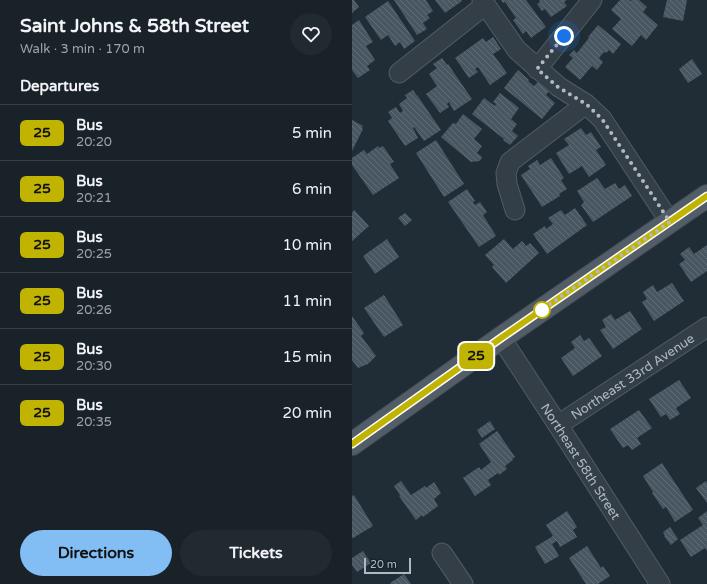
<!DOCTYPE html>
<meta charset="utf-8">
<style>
body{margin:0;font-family:"Varela Round",sans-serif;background:#212a30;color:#f1f3f6;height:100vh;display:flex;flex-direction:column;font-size:15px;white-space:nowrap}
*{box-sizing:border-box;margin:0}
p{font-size:13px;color:#9fa4a8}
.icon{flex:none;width:22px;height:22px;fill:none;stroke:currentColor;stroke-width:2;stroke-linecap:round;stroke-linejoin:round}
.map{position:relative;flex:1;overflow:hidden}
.drawer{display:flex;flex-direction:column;background:#182228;width:352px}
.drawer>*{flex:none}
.badge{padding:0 8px;border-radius:6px;font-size:14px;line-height:26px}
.scale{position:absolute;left:12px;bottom:10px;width:47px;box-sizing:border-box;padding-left:4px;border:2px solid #aeb9c4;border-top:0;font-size:11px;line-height:14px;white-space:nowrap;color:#aeb9c4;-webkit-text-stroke:3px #19232b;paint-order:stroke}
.you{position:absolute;width:20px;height:20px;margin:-10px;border:3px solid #fff;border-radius:50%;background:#1a73e8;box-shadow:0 0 0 6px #1a73e833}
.map>.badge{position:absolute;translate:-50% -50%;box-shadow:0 0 0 2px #fff}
h2{padding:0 20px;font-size:15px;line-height:36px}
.round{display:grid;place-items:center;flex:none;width:42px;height:42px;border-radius:21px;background:#212a30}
.head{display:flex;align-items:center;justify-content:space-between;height:68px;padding:0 20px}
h1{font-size:19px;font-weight:700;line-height:30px}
.button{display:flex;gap:8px;margin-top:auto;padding:8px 20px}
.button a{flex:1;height:46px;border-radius:24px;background:#82bef4;color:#111;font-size:16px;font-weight:700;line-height:46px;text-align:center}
.button a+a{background:#212a30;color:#f1f3f6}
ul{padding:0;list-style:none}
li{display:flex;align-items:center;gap:12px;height:56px;padding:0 20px;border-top:1px solid #363f45}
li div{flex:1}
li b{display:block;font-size:15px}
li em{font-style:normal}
li .badge{min-width:44px;font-weight:700;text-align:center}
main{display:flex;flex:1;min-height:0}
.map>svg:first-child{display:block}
</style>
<main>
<section class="drawer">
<div class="head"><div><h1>Saint Johns &amp; 58th Street</h1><p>Walk · 3 min · 170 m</p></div><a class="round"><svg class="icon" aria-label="heart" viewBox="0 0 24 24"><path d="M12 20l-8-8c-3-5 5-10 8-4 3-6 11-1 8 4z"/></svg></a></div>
<h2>Departures</h2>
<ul>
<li><span class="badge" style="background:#c1b400;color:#111">25</span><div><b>Bus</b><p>20:20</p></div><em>5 min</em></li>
<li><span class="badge" style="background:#c1b400;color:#111">25</span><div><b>Bus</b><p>20:21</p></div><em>6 min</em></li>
<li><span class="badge" style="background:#c1b400;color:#111">25</span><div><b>Bus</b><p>20:25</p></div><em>10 min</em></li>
<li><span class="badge" style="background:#c1b400;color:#111">25</span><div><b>Bus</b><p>20:26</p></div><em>11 min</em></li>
<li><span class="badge" style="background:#c1b400;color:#111">25</span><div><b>Bus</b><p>20:30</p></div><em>15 min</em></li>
<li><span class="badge" style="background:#c1b400;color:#111">25</span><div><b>Bus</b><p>20:35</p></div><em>20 min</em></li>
</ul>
<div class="button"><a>Directions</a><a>Tickets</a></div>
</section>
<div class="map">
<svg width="355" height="584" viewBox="0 0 355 584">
<defs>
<pattern id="building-back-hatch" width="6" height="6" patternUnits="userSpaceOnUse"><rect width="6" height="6" fill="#485762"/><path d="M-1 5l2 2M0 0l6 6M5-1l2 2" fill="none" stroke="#606d77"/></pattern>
</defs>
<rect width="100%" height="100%" fill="#202d36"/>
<!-- building -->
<g fill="url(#building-back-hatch)">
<polygon points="0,0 2,0 7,7 0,13"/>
<polygon points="42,0 74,0 81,11 75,15 78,18 71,23 75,29 65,35"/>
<polygon points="83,0 109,0 110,1 93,13"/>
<polygon points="149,0 174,0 194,27 179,38 174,31 171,34 161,20 164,18 153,2 151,3"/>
<polygon points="187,0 215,0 212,2 215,6 199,17 193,9 190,11 185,4 188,2"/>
<polygon points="268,0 277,0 278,1 280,0 287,0 295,7 291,12 306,25 294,40 289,35 280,46 260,29 269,19 259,10"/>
<polygon points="315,0 335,0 331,21 311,17"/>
<polygon points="36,1 63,41 52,49 48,42 43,46 36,35 29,40 13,17"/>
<polygon points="7,20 21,42 14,46 23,60 15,66 18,70 6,78 0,70 0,25"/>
<polygon points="246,25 269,44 261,54 257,50 254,53 252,52 247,58 251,62 245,70 240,66 228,80 213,67 221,58 217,55 222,50 225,53 237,38 236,37"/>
<polygon points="141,37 149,49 141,54 155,73 138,85 126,67 123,69 126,72 117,78 103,58 131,38 134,42"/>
<polygon points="90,58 95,65 96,64 120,99 102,111 97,102 95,104 97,107 88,113 74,94 85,86 77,74 85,68 81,64"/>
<polygon points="340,59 350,74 336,83 327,69"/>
<polygon points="166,70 177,80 176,81 182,86 186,82 197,91 194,95 203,103 190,119 152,88"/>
<polygon points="61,90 65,96 65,95 89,130 72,141 62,127 61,128 66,138 53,146 36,121 40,118 36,112 44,107 48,113 51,111 47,104 55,98 53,95"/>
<polygon points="148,93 167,108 159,119 165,124 160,131 166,136 158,145 151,140 152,139 120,114 132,98 143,106 144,104 141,102"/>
<polygon points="111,114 130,129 122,139 130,146 125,153 130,157 128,161 119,162 89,137 101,123 104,124"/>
<polygon points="0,120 11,126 10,128 11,129 0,151"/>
<polygon points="229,128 234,135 239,132 249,147 244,150 254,165 237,177 230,166 217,174 204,153 217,145 212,139"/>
<polygon points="84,140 112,184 92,197 64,153"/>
<polygon points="26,146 27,148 31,146 42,162 38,164 47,178 21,195 0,165 0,158 12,150 15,154"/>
<polygon points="199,158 212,178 209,180 215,189 207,194 208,196 190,207 169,175 178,169 176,166 185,160 188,165"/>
<polygon points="245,178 253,189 263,183 267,189 273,185 280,196 241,222 229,205 232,202 225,191"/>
<polygon points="115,189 123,201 121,202 123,205 128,202 135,212 131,215 144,236 127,247 96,202"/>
<polygon points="223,208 235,225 195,254 181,234 193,226 194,229 201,224 196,218 209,210 213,215"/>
<polygon points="2,210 17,226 0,241 0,213"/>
<polygon points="53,213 60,220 53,226 46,218"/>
<polygon points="35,239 47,257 23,274 11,256"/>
<polygon points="152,239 161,249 170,241 174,246 178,243 187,253 154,283 140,267 142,265 133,255"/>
<polygon points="355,245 355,271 339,282 327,264 333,260 328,254 337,247 342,254"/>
<polygon points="320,283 332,301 302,321 290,302 295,299 291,292 301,285 305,292"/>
<polygon points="32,295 51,325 32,337 12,308"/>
<polygon points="278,311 290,329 261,349 248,330 254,327 250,320 259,314 263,320"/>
<polygon points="0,316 12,333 9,336 24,356 16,364 6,368 0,360"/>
<polygon points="228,335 232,341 237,338 250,356 221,376 209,358 223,348 219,342"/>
<polygon points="327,380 339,398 324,408 328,414 318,420 314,414 309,417 297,399"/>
<polygon points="287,410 300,428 285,438 289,444 280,450 276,445 271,448 258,429"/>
<polygon points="138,421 143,429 130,438 125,430"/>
<polygon points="145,431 163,457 160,459 161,460 153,466 155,469 147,475 146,473 136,480 139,485 123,496 111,478 127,467 129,470 139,462 127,444"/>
<polygon points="310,463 341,510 323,522 314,507 311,509 300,493 301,492 291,476"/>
<polygon points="49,481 59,495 73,486 74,488 82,482 89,493 82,499 86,506 71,517 70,515 64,520 47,496 48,495 42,486"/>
<polygon points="354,481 355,483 355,503 344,488"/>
<polygon points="2,495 21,526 1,538 0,538 0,496"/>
<polygon points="215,511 225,527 221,530 225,537 208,547 205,541 200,544 207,556 193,564 183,547 201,536 194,525"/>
<polygon points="355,511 355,551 353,548 339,557 328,540 351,525 346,518"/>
<polygon points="318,527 326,539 319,545 312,536 313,536 311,532"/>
<polygon points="235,546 249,568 251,566 258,576 246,584 234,584 217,558"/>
<polygon points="11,551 19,563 5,572 0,565 0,558"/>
<polygon points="52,574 59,584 39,584 38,583"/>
</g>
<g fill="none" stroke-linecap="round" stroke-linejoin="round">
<!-- minor casing -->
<g stroke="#515c65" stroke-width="21">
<g id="minor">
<polyline points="130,0 165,50 207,87 234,104 250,119 318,222"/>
<polyline points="185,69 240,0"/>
<polyline points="47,73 133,5"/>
<polyline points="163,210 155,184 154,173 158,162 234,104"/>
<path id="s1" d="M149,338L206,425L308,584"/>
<path id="s2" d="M206,425L355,327"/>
<polyline points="90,553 111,584"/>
</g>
</g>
<!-- major casing -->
<g stroke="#404a53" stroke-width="24">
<polyline id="major" points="0,444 149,338 355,196"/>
</g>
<!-- minor -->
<use href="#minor" stroke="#343e47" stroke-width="19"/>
<!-- major -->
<use href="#major" stroke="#525d67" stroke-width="22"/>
</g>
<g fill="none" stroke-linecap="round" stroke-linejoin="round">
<!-- line casing -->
<g stroke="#fff" stroke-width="9">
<polyline id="line" points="0,444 149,338 355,196"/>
</g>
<!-- line -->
<use href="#line" stroke="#c1b400" stroke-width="6"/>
<!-- walk -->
<polyline stroke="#aeb9c4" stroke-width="4" stroke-dasharray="0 7.2" points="190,310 188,311 318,222 250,119 234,104 206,87 185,69 212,36"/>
</g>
<!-- markers -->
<circle fill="#fff" stroke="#c1b400" stroke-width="2" cx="190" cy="310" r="8"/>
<g text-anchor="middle" stroke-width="3" stroke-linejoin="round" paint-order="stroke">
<!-- street labels -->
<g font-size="13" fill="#aeb9c4" stroke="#19232b">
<text dy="5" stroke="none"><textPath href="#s2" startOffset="89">Northeast 33rd Avenue</textPath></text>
<text dy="5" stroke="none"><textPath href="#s1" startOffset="147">Northeast 58th Street</textPath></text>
</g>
</g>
</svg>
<div class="scale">20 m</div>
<div class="you" style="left:212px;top:36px"></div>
<b class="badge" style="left:124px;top:356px;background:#c1b400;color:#111">25</b>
</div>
</main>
